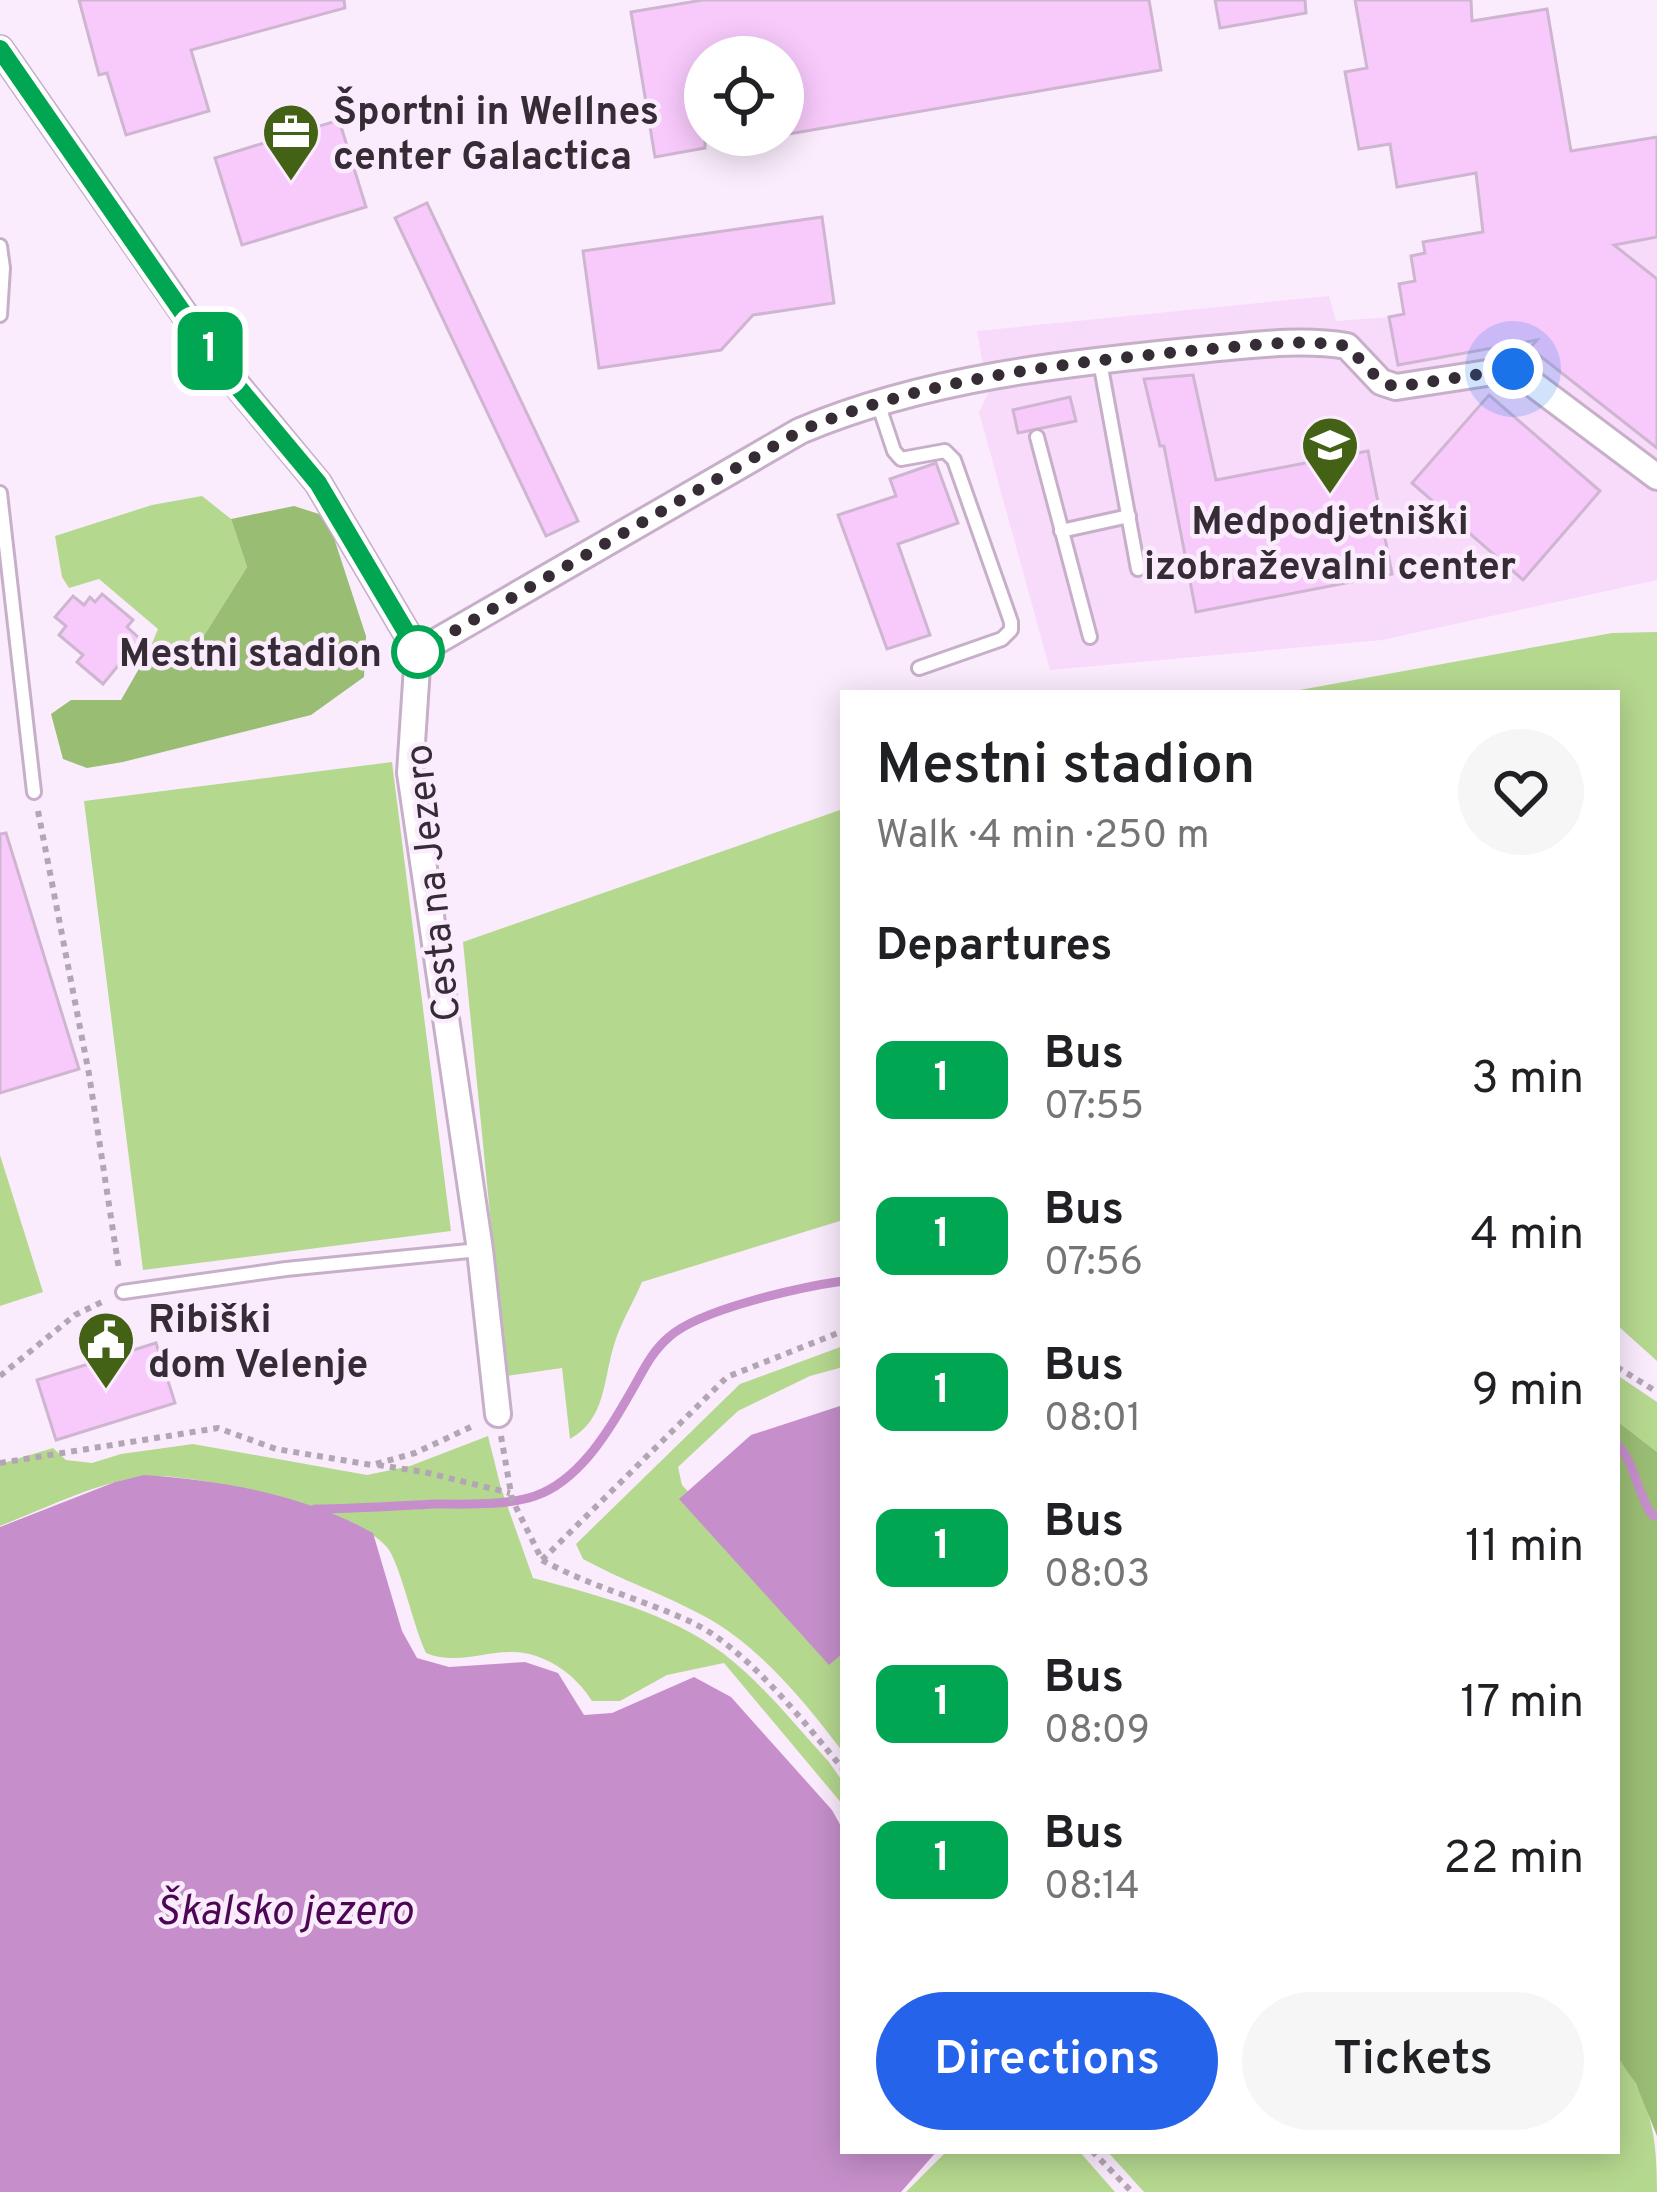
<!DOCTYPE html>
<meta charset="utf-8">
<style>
body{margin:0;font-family:Overpass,sans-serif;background:#f6f6f6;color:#202124;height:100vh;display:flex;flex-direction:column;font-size:45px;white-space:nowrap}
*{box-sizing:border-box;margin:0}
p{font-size:39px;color:#757577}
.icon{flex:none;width:66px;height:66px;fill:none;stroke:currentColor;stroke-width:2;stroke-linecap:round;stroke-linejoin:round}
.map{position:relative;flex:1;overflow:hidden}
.sheet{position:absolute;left:840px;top:690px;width:780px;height:1464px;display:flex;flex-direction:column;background:#fff;border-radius:0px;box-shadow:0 6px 30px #0003}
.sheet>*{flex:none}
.badge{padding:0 24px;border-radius:18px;font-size:42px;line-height:78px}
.controls{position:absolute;left:684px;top:36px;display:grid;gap:24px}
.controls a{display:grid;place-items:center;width:120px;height:120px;border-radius:50%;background:#fff;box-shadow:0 6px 30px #0003;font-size:60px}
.you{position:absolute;width:60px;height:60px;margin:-30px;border:9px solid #fff;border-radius:50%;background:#1a73e8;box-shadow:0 0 0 18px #1a73e833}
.map>.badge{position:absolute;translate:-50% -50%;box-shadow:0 0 0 6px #fff}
h2{padding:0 36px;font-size:45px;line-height:108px}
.round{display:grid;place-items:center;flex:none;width:126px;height:126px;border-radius:63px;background:#f6f6f6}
.headline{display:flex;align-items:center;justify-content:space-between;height:204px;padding:0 36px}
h1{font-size:57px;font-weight:600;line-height:90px}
.primary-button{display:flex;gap:24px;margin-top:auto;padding:24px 36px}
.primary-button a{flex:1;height:138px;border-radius:72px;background:#2563eb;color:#fff;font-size:48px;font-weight:600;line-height:138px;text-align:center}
.primary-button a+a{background:#f6f6f6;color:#202124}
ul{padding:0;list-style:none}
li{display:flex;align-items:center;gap:36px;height:156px;padding:0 36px}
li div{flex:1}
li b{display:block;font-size:45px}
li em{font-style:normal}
li .badge{min-width:132px;font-weight:700;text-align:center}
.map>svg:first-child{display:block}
</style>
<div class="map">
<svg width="1657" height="2192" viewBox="0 0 1657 2192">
<rect width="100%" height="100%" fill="#fbecfd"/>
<!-- built -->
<polygon fill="#f8dafb" points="1483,232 1490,268 1657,237 1657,580 1382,640 1050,670 979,412 988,394 977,331 1329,296 1336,321 1389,317 1404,314 1399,284 1415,281 1411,256 1425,253 1423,242"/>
<!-- green -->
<g fill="#b5d88f">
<polygon points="202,496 231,519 247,567 200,642 148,653 158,629 99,579 69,588 62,577 55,536 152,505"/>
<polygon points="1657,632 1657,1361 1617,1325 1617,693 1283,693 1612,633"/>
<polygon points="392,762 451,1231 143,1270 84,801"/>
<path d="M843,809V1220L642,1282C633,1303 620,1324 614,1345C603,1381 606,1419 570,1439L562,1368L506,1376L463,942Z"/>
<polygon points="0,1155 43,1292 0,1306"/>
<path d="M843,1346V1367L810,1376L738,1411L678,1467L682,1485L774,1584L843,1635V1752C804,1701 759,1645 702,1615C663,1594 621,1580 583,1559L576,1544L740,1384Z"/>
<polygon points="1617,1375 1657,1402 1657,1452 1617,1421"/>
<path d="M488,1436L501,1488L533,1578C599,1596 668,1612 724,1654C763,1684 795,1725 829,1762L843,1782V1805L724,1663L667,1675L620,1701H592C576,1675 545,1652 512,1652C482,1652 455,1665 426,1653C413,1625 402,1571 389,1550C363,1510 184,1469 138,1477C91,1485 44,1509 0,1526V1464L53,1448L66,1460L92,1463L121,1454L193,1444L367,1475L410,1466Z"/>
<path d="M1617,2056C1652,2101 1657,2137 1657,2192H1144L1107,2151H1617Z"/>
<polygon points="947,2151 1079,2151 1115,2192 906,2192"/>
</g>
<!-- forest -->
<g fill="#9abd74">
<polygon points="294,506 319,514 333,535 366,636 364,677 311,715 123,762 87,768 63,759 51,714 71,700 121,700 148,653 200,642 247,567 231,519"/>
<polygon points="1617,1421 1657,1452 1657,2136 1636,2084 1617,2056"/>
</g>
<!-- water -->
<g fill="#c68fcb">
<polygon points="843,1405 843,1653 829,1665 679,1499 751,1435"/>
<path d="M144,1475C222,1480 305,1495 373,1533L402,1631L417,1658L449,1667L525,1662L558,1673L584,1715L612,1713L694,1677L731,1697L832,1810L843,1830V2151H937L901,2192H0V1527L115,1482Z"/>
</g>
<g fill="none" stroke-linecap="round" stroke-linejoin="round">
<!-- stream -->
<g stroke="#c68fcb" stroke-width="9">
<path d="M1617,1444C1635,1463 1637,1493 1652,1515L1657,1516"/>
<path d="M315,1509C355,1509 395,1506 434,1504C466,1504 505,1506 535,1496C578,1481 607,1434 628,1397C641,1376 649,1354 669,1337C700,1309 801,1287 843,1281"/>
</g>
</g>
<!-- building -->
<g fill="#f8cafc" stroke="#ceb6d0" stroke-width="3">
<polygon points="79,0 344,0 345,8 191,50 209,111 126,135 107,73 99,75"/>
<polygon points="703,0 1149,0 1161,70 783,135 783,57 705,57 705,148 655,157 631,12"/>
<polygon points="1215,0 1305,0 1306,13 1220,28"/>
<polygon points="1355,0 1471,0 1472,21 1547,9 1571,151 1657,137 1657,237 1614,245 1657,279 1657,448 1530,348 1537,340 1398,365 1389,317 1404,314 1399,284 1415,281 1411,256 1425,253 1423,242 1483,232 1476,173 1397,187 1390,144 1359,149 1345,72 1367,68"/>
<polygon points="339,120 366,207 242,245 215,158"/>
<polygon points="427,203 578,521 546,536 395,218"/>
<polygon points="822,217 834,303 753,315 721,350 599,368 583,251"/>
<polygon points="1193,375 1216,480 1368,451 1392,574 1196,612 1164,446 1160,446 1144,379"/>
<polygon points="1489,395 1600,491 1523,580 1412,483"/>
<polygon points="1070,397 1076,421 1018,433 1013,410"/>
<polygon points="936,463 958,523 898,544 930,635 887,649 838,515 896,496 890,479"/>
<polygon points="102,594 133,620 127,627 140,639 103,684 77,662 83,655 59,635 66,626 55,617 73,596 84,605 90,597 95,602"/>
<polygon points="6,833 79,1069 0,1093 0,834"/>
<polygon points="156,1343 175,1403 56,1440 37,1380"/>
</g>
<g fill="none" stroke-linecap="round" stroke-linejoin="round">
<!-- service casing -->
<g stroke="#c7afc9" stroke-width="18">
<g id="service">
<polyline points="0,246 3,268 0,315"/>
<polyline points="1100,362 1138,569"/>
<polyline points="878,403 894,451 901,459 945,451 954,460 1011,622 1011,630 1002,639 919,668"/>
<polyline points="1037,437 1090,637"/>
<polyline points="0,493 34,792"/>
<polyline points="1061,531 1129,516"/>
<polyline points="123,1292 286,1269 479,1250"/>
</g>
</g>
<!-- minor casing -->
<g stroke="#c7afc9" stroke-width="30">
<g id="minor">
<polyline points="0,49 217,361 318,483 418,652 410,773 480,1250 498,1414"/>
<path d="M418,652L800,431C925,378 1065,363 1199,350C1247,346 1298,338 1347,346L1381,382L1396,387L1513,369L1657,477"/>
</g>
</g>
<!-- path -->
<g stroke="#b3a6b4" stroke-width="6" stroke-dasharray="6 6" stroke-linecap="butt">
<polyline points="38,811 89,1074 119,1270"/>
<polyline points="1617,1367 1657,1392"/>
<polyline points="0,1376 75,1315 104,1301"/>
<polyline points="501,1436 512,1499 542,1560 727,1377 843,1331"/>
<polyline points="0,1463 218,1428 276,1449 372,1465 415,1453 473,1426"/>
<polyline points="378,1465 424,1472 510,1493"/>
<path d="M542,1560C589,1586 641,1599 689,1621C745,1646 804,1722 843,1769"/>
<polyline points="1092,2151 1132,2192"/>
</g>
<!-- service -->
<use href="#service" stroke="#fff" stroke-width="12"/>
<!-- minor -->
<use href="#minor" stroke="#fff" stroke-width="24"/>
</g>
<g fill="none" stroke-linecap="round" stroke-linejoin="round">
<!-- line casing -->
<g stroke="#fff" stroke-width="27">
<polyline id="line" points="0,49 217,362 318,483 418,652"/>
</g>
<!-- line -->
<use href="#line" stroke="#00a651" stroke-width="18"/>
<!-- walk -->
<path stroke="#352c36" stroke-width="12" stroke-dasharray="0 21.6" d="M418,652L800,431C925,378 1065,363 1199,350C1247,346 1298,338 1347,346L1381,382L1396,387L1513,369"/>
</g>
<!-- icons -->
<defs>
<g id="office-pin" transform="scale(3)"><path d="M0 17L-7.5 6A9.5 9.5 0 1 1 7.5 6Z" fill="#436216" stroke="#fbecfd"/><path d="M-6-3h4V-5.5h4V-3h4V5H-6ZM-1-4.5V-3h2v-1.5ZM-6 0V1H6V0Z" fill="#fff"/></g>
<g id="school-pin" transform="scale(3)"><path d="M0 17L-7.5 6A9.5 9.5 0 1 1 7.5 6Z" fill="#436216" stroke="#fbecfd"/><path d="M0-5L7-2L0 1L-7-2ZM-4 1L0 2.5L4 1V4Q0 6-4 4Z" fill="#fff"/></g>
<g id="civic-pin" transform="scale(3)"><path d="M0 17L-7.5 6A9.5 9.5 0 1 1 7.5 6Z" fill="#436216" stroke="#fbecfd"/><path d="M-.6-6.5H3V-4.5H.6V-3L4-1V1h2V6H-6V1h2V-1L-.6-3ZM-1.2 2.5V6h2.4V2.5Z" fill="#fff"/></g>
</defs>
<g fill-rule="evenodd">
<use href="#office-pin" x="291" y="132"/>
<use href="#school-pin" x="1330" y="445"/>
<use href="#civic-pin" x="106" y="1340"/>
</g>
<!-- markers -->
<circle fill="#fff" stroke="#00a651" stroke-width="6" cx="418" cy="652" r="24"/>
<g text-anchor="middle" stroke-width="9" stroke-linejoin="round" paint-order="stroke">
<!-- poi labels -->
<g font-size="39" font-weight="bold" fill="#352c36" stroke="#fbecfd" text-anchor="start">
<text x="333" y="124">Športni in Wellnes<tspan x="333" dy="45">center Galactica</tspan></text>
<text x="1330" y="534" text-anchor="middle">Medpodjetniški<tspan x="1330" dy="45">izobraževalni center</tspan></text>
<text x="148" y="1332">Ribiški<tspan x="148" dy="45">dom Velenje</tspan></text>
</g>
<!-- stop labels -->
<g font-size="39" font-weight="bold" fill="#352c36" stroke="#fbecfd" text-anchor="end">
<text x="382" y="666">Mestni stadion</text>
</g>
<!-- street labels -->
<g font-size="39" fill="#352c36" stroke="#fbecfd">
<text transform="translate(431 883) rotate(-96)" y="14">Cesta na Jezero</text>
</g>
<!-- water labels -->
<g font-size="42" font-style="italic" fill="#4d0655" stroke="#fbecfd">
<text x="284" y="1924">Škalsko jezero</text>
</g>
</g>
</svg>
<div class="controls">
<a><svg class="icon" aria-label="locate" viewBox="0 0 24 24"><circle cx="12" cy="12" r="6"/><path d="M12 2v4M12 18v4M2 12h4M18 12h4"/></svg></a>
</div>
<div class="you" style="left:1513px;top:369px"></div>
<b class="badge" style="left:210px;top:351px;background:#00a651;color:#fff">1</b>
<section class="sheet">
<div class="headline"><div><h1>Mestni stadion</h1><p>Walk · 4 min · 250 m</p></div><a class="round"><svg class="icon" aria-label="heart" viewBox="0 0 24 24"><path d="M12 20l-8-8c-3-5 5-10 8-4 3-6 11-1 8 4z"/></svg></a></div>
<h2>Departures</h2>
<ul>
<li><span class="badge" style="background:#00a651;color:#fff">1</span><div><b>Bus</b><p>07:55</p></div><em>3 min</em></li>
<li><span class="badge" style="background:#00a651;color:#fff">1</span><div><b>Bus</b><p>07:56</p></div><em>4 min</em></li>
<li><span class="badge" style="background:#00a651;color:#fff">1</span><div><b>Bus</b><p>08:01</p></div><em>9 min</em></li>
<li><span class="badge" style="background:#00a651;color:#fff">1</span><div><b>Bus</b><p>08:03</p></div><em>11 min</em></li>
<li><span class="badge" style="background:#00a651;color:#fff">1</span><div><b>Bus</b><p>08:09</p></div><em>17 min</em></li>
<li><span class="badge" style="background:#00a651;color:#fff">1</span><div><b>Bus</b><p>08:14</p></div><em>22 min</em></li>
</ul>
<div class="primary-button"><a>Directions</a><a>Tickets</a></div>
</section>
</div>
